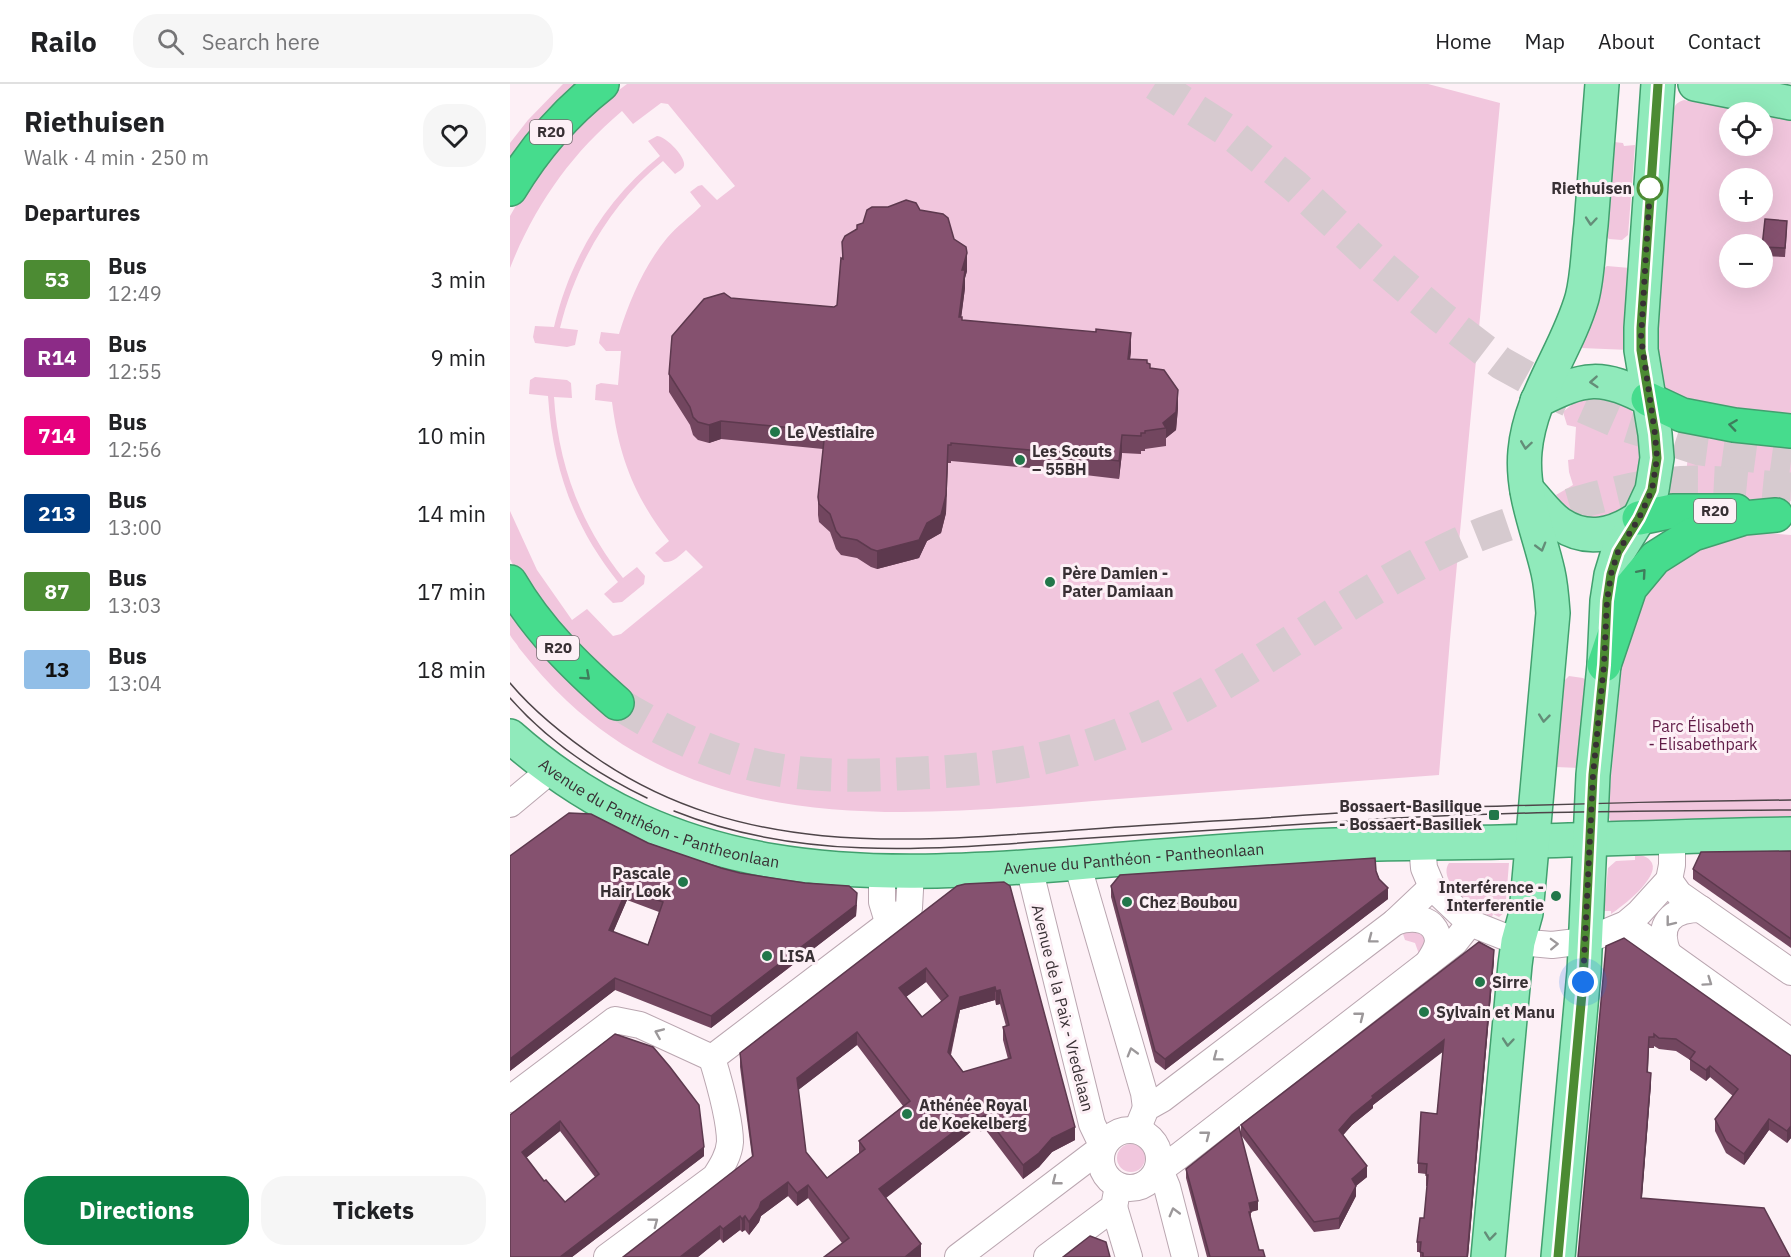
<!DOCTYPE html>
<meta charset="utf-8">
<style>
body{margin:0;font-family:"IBM Plex Sans",sans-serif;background:#f6f6f6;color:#202124;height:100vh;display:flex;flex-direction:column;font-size:22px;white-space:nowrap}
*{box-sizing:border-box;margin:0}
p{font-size:20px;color:#757577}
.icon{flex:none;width:33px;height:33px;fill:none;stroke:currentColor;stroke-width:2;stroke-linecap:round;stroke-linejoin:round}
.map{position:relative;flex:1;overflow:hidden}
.details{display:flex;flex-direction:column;background:#fff;width:510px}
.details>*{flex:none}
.badge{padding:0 12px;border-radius:4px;font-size:21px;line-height:39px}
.fabs{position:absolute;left:1209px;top:18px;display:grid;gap:12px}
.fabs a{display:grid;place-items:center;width:54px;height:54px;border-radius:50%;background:#fff;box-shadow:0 6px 24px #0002;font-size:30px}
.you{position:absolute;width:30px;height:30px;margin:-15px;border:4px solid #fff;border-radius:50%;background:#1a73e8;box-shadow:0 0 0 9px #1a73e833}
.map>.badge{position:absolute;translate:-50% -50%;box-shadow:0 0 0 3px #fff}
h2{padding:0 24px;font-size:22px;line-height:54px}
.round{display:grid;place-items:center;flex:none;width:63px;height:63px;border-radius:24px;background:#f6f6f6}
.overview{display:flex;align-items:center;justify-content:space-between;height:102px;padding:0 24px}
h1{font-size:28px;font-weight:700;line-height:45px}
.cta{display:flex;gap:12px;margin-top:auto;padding:12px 24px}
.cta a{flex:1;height:69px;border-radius:24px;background:#0b8043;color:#fff;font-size:24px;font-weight:700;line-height:69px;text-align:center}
.cta a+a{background:#f6f6f6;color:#202124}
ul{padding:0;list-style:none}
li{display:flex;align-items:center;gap:18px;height:78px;padding:0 24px}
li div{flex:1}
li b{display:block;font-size:22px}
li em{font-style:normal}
li .badge{min-width:66px;font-weight:700;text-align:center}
header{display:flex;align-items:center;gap:36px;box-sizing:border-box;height:84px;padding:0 30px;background:#fff;border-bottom:2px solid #e0e0e0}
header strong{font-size:28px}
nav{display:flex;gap:33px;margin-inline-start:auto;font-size:21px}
.search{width:420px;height:54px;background:#f6f6f6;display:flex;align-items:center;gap:15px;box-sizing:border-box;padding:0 21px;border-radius:24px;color:#757577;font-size:22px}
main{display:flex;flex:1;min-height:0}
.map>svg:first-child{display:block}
</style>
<header>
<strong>Railo</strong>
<div class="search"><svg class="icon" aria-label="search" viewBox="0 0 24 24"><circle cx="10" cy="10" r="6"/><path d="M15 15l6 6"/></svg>Search here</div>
<nav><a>Home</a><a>Map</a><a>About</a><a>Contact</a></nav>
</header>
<main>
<section class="details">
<div class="overview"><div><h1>Riethuisen</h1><p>Walk · 4 min · 250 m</p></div><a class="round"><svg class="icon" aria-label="heart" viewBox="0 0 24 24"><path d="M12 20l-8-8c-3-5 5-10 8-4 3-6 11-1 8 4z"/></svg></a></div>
<h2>Departures</h2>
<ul>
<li><span class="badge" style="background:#4c8b33;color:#fff">53</span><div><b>Bus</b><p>12:49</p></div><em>3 min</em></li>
<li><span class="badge" style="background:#8c2b87;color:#fff">R14</span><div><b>Bus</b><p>12:55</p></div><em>9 min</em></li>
<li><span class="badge" style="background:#e6007e;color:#fff">714</span><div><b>Bus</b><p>12:56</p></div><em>10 min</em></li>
<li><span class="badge" style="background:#003b80;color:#fff">213</span><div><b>Bus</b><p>13:00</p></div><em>14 min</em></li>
<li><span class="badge" style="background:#4c8b33;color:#fff">87</span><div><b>Bus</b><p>13:03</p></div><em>17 min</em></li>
<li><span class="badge" style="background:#91bee7;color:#111">13</span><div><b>Bus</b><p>13:04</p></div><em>18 min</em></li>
</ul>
<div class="cta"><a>Directions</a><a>Tickets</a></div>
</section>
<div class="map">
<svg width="1281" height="1173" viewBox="0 0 1281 1173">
<rect width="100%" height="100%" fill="#fdf0f6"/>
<!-- green -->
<g fill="#f1c6dd" fill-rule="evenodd">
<polygon points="53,0 75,0 0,80 0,59 18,36"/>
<path d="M117,0H918L990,19L940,555L929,691C822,699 715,707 608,715C419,730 208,759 57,617C40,601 24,583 9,564C7,560 2,555 0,551C0,543 0,529 0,521L77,580L7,489L0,475V427L27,486L62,536L77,525L103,552L111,550L193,483L176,466C169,472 163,479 154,478L145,469L159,457C125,414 109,373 102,318L85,316L86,301L91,299L108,301L111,267H96L89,259L91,248L109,250C120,215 134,182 157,154C167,142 180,133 191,122L180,108L188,102L192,101L207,116L225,102L158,20L151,19L123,40L112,27C61,70 25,121 0,184V132L15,106L36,76L93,18Z"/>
<path d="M1174,16L1218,24L1281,29V330C1249,327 1176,328 1154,304C1149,299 1147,286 1144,278L1161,36L1163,35C1164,25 1162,20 1174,16ZM1220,28H1252V62H1220ZM1220,94H1252V128H1220ZM1220,160H1252V194H1220Z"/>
<path d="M147,52C155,52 173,70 174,79C175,85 169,87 165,90L153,77C101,119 66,179 50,244L68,246L65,261L57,263L25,259L23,253L25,242L44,243C60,175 95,116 150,72L138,57Z"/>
<polygon points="1104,58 1113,59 1114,62 1125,61 1118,151 1112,156 1099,155 1096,152"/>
<polygon points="1097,182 1120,184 1119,266 1071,264 1086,224 1092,186"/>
<path d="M25,293L57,296L61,299L62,314L44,313C48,381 71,441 113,494L127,483L135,492L134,500L112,518L103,519L94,510L108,498C63,441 43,385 38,312L19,310L20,296Z"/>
<path d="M1083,311C1092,314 1105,315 1114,320C1128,328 1129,346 1130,361C1132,392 1124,437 1082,434C1066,433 1055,425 1046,411L1063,401L1059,388L1058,376L1064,375L1066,343L1057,341L1053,328L1066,317Z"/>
<polygon points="1180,353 1267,362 1267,366 1281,367 1281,417 1265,415 1265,418 1174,409"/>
<polygon points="1246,448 1281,451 1281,738 1102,740 1098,732 1099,713 1116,539 1122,518 1173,463"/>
<polygon points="1059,592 1073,594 1077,597 1069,684 1046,683 1054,597"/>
<path d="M1125,771C1132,771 1138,772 1142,779C1149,794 1113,822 1101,830V827H1094L1098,784L1106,777L1125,776Z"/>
<path d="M939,779H999L995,828L989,833L983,830L982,833C967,826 926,798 939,779Z"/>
<polygon points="911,846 917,858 909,870 905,859 895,856 892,847"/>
<circle cx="621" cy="1074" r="14"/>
</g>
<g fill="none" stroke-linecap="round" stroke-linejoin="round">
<!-- highway-tunnel -->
<g stroke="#d6cacf" stroke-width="33" stroke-dasharray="33 16" stroke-linecap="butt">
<polyline points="645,0 718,47 785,102 862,174 930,232 991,279 1056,315 1115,341 1190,365 1281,377"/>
<path d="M107,619C151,646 195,668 245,681C292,693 340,692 389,690C433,688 477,686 520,677C579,665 637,642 690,613C778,564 859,501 950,459C979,446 1009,437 1039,427C1087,413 1137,398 1187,398C1218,398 1250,403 1281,405"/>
</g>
<!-- minor casing -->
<g stroke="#baa6b0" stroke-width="28">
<g id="minor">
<polyline points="0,720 42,685"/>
<polyline points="912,760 914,784 922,803 960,839 1008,858 1042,861 1075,857 1116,840 1129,829 1159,796 1162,781 1162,753"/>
<polyline points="567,779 634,1009 636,1024"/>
<polyline points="372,787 372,818 379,841"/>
<polyline points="1159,796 1169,810 1281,888"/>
<path d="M885,838C902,832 926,833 928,856C928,865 922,872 918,879"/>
<polyline points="1116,840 1281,958"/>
<path d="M1158,870C1146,840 1161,825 1191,825"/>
<polyline points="202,974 399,824 401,788"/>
<polyline points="0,1015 105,936 130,941 202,974"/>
<circle cx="620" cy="1075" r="29"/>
<polyline points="627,1046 636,1024 652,1015 885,838 922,803"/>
<polyline points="604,1123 619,1173"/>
<path d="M97,1173L205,1093C212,1082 219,1071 220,1058C220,1034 209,997 202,974"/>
<polyline points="448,1173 593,1063 582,1040 519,783"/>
<polyline points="537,1173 604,1123 608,1102"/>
<polyline points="675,1173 657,1103 649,1084 654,1083 669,1072 918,879 945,858 960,839"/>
</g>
</g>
<!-- major casing -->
<g stroke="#41a06e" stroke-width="36">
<g id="major">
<polyline points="1185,0 1281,19"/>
<path d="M1027,317C1074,293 1092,290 1138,315"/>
<path d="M1017,406C1027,416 1038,432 1050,440C1077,458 1104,451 1129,434"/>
<path id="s1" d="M0,652C165,798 348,796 555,780C636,773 717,766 799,762C862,759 927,759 990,758C1087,756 1184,751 1281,750"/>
<path d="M978,1173L1005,881L1008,858L1016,829L1043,529C1042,515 1041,501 1038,488C1029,448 1011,409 1015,367C1020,311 1057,267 1072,214C1078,191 1078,165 1081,141C1085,94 1088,47 1092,0"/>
<polyline points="1048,1173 1074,888 1083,691 1094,581 1097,517 1101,491 1108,468 1129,434 1142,406 1147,374 1145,350 1131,266 1131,244 1148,0"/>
</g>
</g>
<!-- highway casing -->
<g stroke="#41a06e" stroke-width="36">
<g id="highway">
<path d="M0,105C24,65 55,29 92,0"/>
<polyline points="1138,315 1172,331 1224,341 1281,347"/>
<polyline points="1129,434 1163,427 1226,427"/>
<path d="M0,498C28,546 66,583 107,619"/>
<polyline points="1094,581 1120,504 1145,474 1183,450 1234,434 1266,431"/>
</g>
</g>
<!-- minor -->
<use href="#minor" stroke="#fff" stroke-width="26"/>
<!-- major -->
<use href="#major" stroke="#90eabb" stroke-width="33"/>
<!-- highway -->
<use href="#highway" stroke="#46dc8d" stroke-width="33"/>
<!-- tram -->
<g stroke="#4e4549" stroke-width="1.5">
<path d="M0,599C26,630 57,654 91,677C241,777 410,757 582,745C681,738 781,733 881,725C919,722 957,723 994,722C1090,719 1185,717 1281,716"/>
<path d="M0,614C37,656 87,690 137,714"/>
<path d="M164,727C294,779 429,765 565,755C657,749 749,743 841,737C987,727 1135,727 1281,726"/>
</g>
</g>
<!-- wall -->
<g fill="#72465f" fill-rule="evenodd">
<polygon points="410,126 444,155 457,187 455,194 455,204 451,233 452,236 621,267 620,275 637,279 668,324 666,346 656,354 656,362 635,365 635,367 631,367 631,370 612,369 609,395 575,391 575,389 441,377 441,379 438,379 436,429 431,449 417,457 409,474 367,485 361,483 347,474 331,471 326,465 320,448 309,438 308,431 308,413 313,365 211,355 199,359 188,356 183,351 180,341 159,308 159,290 221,214 324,223 327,221 332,175 332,158"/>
<polygon points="1277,146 1275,173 1252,172 1252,160"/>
<path d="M138,759L211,784L347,821L346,832L201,944L105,906L0,987V772ZM117,816L149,828L138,861L103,848Z"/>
<polygon points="1281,767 1281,864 1183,795 1183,785"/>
<polygon points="866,787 878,815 655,986 645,978 601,813 601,802"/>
<path d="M447,802L565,1056L542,1068L529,1083L513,1095L475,1045L470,1048L467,1043L376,1114L411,1173L332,1159L298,1114L287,1122L278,1112L251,1132L249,1138L239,1151L235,1146L232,1148L230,1146L213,1159L210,1155L188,1173L242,1073L230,983V969ZM416,898L432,918L412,933L396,913ZM485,916L486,921L490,920L496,942L493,943V956L498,975L453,988L441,971L450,926ZM347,961L393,1022L349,1057V1070L317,1094L296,1068L288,1006Z"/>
<polygon points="1096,862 1281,972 1281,1054 1277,1059 1259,1046 1234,1081 1216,1069 1205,1047 1205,1035 1223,1012 1200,993 1196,997 1180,986 1180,976 1166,967 1149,965 1144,962 1144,964 1139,964 1138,988 1141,1000 1132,1114 1068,1173"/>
<polygon points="984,876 958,1173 910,1173 910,1168 907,1168 907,1158 914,1134 917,1102 916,1102 916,1090 908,1089 908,1079 927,1030 933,967 863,1021 863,1024 842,1041 833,1051 857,1093 846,1102 846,1112 829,1145 804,1148 731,1051 731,1041"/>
<path d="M105,950L194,1072L62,1173H0V1031ZM50,1047L85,1093L55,1118L34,1097L16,1074Z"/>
<polygon points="676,1085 748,1126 741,1128 741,1137 749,1166 755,1173 697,1173 676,1094"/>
</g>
<!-- shaded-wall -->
<g fill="#5d394e">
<polygon points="457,169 457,187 455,194 455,204 449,251 452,186"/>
<polygon points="621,249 621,267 618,292 618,275"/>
<polygon points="668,306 668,324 666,346 656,354 656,344 653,339"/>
<polygon points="211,337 211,355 199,359 199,341"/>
<polygon points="612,351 612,369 609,395 609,377"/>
<polygon points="438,361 436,429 431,449 417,457 409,474 367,485 367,467 417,439"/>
<polygon points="878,804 878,815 655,986 655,975"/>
<polygon points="117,805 117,816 99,858 99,846"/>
<polygon points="347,809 346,832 201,944 201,932"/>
<polygon points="984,866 984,876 958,1173 957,1173"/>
<polygon points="416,884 416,898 389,918 389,904"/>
<polygon points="105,894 105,906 0,987 0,975"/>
<polygon points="485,903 485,916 450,926 438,981 438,968 450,913"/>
<polygon points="490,906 490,920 486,921 486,907"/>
<polygon points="347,948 347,961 287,1007 287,994"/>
<polygon points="934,956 934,967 863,1021 863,1024 842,1041 829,1056 829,1046 842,1031 862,1012"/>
<polygon points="1200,982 1200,993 1196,997 1196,986"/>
<polygon points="1141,989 1141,1000 1131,1125 1131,1114"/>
<polygon points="467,1030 467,1043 369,1119 369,1105"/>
<polygon points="475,1031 475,1045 470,1048 470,1034"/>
<polygon points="1259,1035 1259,1046 1234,1081 1234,1070"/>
<polygon points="50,1037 50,1047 12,1077 12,1068"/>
<polygon points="1281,1042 1281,1054 1277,1059 1277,1047"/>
<polygon points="565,1043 565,1056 542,1068 529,1083 513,1095 513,1081 542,1054"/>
<polygon points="194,1063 194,1072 62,1173 50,1173"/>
<polygon points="857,1082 857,1093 842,1105 842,1095"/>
<polygon points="278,1098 278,1112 251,1132 249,1138 239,1151 239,1138 251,1118"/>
<polygon points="298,1101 298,1114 287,1122 287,1109"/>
<polygon points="846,1102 846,1112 829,1145 829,1134"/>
<polygon points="748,1117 748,1126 739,1128 739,1119"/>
<polygon points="230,1132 230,1146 213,1159 213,1145"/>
<polygon points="235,1132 235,1146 232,1148 232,1135"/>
<polygon points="210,1142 210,1155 188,1173 170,1173"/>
<polygon points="411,1160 411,1173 395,1173"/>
</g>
<!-- building -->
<g fill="#85516f" stroke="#5d394e" stroke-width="1.5" fill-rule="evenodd">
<polygon points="396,116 406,119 410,126 433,130 438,134 444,155 456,163 457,169 452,186 455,186 449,233 452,233 452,236 586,248 586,245 621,249 618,275 637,276 637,279 640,280 640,284 654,286 668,306 666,328 653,339 656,344 635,347 635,349 631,349 631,352 612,351 609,377 575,373 575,371 441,359 441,361 438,361 436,411 431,431 417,439 409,456 367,467 361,465 347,456 331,453 326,447 320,430 309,420 308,413 315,347 211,337 199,341 188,338 183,333 180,323 159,290 162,252 194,215 214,209 221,214 324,223 327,221 331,174 333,175 332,158 335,152 347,145 347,141 353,139 357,126 362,123 378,123"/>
<polygon points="1255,135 1277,137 1275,164 1252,163"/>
<path d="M59,729L81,730L138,759L211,784L230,789L295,799L339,802L347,809L346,821L201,932L105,894L0,975V772ZM117,805L153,818L138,861L99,846Z"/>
<polygon points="1281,767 1281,855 1183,785 1191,768"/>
<polygon points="865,774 866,787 869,795 878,804 655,975 645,967 601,802 610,791"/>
<path d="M494,798L500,802L565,1043L542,1054L529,1069L513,1081L475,1031L470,1034L467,1030L369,1105L411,1160L395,1173H314L339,1154L298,1101L287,1109L278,1098L251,1118L249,1124L239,1138L235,1132L232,1135L230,1132L213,1145L210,1142L170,1173H113L243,1072L230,969L447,802L455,800ZM416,884L438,912L412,933L389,904ZM485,903L486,907L490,906L499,941L493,943L501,974L453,988L438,968L450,913ZM347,948L400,1017L349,1057L355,1065L317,1094L296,1068L287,994Z"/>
<polygon points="1114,854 1281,972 1281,1042 1277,1047 1259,1035 1234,1070 1216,1057 1205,1035 1228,1005 1200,982 1196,986 1180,975 1185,968 1166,955 1149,954 1144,950 1144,953 1139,953 1137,988 1141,989 1131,1114 1254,1124 1280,1173 1068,1173 1096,862"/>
<polygon points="969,858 984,866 957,1173 913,1173 913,1169 910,1168 911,1158 907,1158 910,1134 914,1134 918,1091 916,1091 917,1080 908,1079 911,1028 927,1030 934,956 862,1012 863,1014 842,1031 829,1046 857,1082 842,1095 846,1102 829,1134 804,1138 731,1041"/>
<path d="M105,950L143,963L160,983L189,1021L194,1063L50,1173H0V1031ZM50,1037L89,1090L55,1118L36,1096L34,1097L12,1068Z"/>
<polygon points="729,1043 748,1117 739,1119 741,1128 739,1128 749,1166 753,1166 755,1173 700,1173 676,1085"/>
<polygon points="580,1152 596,1158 600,1173 553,1173"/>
</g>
<!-- one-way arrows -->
<defs><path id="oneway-chevron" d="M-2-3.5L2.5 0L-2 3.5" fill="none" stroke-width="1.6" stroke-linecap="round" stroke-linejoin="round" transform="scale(1.5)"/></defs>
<g stroke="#648d78">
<use href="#oneway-chevron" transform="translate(1081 137) rotate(95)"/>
<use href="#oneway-chevron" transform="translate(1084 298) rotate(176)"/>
<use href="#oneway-chevron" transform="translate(1016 361) rotate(98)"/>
<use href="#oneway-chevron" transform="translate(1031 463) rotate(74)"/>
<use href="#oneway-chevron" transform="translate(1034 634) rotate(96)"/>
<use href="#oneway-chevron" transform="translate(998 958) rotate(95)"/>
<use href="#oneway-chevron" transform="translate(980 1152) rotate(96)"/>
</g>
<g stroke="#3e7d5c">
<use href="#oneway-chevron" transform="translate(1223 341) rotate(-172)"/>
<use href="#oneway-chevron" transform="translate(1132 489) rotate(-49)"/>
<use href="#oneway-chevron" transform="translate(76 592) rotate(42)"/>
</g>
<g stroke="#9c989a">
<use href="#oneway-chevron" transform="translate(1160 838) rotate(128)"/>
<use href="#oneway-chevron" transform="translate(862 855) rotate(143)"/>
<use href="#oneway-chevron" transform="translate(1044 860) rotate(-2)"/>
<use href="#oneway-chevron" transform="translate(1198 898) rotate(35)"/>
<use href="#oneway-chevron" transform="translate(850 932) rotate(-38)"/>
<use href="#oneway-chevron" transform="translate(149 949) rotate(-157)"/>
<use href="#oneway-chevron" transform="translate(622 968) rotate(-106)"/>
<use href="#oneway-chevron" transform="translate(707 973) rotate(143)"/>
<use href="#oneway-chevron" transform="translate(696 1051) rotate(-38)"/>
<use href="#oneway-chevron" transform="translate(546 1097) rotate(142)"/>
<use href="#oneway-chevron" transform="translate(664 1128) rotate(-105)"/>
<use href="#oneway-chevron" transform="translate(144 1138) rotate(-37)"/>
</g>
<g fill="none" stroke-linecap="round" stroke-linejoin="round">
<!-- line casing -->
<g stroke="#fff" stroke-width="14">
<polyline id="line" points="1048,1173 1073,898 1083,691 1094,581 1097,517 1101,490 1108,468 1129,434 1142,406 1147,374 1145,350 1131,266 1131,244 1148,0"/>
</g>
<!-- line -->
<use href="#line" stroke="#4c8b33" stroke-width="9"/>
<!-- walk -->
<polyline stroke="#383034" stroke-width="6" stroke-dasharray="0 10.8" points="1073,898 1083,691 1094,581 1097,517 1101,490 1108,468 1129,434 1142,406 1147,374 1145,350 1131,254 1140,104"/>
</g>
<!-- markers -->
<circle fill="#fff" stroke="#4c8b33" stroke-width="3" cx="1140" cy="104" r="12"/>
<g fill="#22774a" stroke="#fdf0f6" stroke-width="2">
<circle cx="265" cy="348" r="6"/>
<circle cx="510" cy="376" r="6"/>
<circle cx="540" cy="498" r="6"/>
<rect x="978" y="725" width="12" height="12" rx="3"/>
<circle cx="173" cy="798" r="6"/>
<circle cx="1046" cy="812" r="6"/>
<circle cx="617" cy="818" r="6"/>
<circle cx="257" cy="872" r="6"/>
<circle cx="970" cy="898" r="6"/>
<circle cx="914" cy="928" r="6"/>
<circle cx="397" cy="1030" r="6"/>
</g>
<g text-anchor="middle" stroke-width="6" stroke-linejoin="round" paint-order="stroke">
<!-- shield labels -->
<g fill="#fdf0f6" stroke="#736a6e" stroke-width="1.5">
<rect x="20" y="36" width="42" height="24" rx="4.5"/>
<rect x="1184" y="415" width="42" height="24" rx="4.5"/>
<rect x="27" y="552" width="42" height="24" rx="4.5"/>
</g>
<g font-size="15" font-weight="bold" fill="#383034">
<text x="41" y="53">R20</text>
<text x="1205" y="432">R20</text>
<text x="48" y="569">R20</text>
</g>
<!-- stop labels -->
<g font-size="16" font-weight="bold" fill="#383034" stroke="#fdf0f6" text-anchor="end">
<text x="1122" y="110">Riethuisen</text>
</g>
<!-- poi labels -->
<g font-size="16" font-weight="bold" fill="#383034" stroke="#fdf0f6" text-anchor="start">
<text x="277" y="354">Le Vestiaire</text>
<text x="522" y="373">Les Scouts<tspan x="522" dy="18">– 55BH</tspan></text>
<text x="552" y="495">Père Damien -<tspan x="552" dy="18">Pater Damiaan</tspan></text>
<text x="972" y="728" text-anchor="end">Bossaert-Basilique<tspan x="972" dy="18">- Bossaert-Basiliek</tspan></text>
<text x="161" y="795" text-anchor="end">Pascale<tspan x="161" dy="18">Hair Look</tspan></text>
<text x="1034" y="809" text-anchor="end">Interférence -<tspan x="1034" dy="18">Interferentie</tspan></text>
<text x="629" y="824">Chez Boubou</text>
<text x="269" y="878">LISA</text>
<text x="982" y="904">Sirre</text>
<text x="926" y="934">Sylvain et Manu</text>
<text x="409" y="1027">Athénée Royal<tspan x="409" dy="18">de Koekelberg</tspan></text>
</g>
<!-- park labels -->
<g font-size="16" fill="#601c47" stroke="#fdf0f6">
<text x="1193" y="648">Parc Élisabeth<tspan x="1193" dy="18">- Elisabethpark</tspan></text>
</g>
<!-- street labels -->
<g font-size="16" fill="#383034" stroke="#fdf0f6">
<text dy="6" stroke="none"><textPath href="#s1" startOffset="171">Avenue du Panthéon - Pantheonlaan</textPath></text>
<text dy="6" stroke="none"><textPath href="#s1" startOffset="657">Avenue du Panthéon - Pantheonlaan</textPath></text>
<text transform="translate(553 924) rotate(76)" y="6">Avenue de la Paix - Vredelaan</text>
</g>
</g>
</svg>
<div class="fabs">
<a><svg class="icon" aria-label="locate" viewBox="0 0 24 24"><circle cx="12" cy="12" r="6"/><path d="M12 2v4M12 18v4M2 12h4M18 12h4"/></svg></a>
<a>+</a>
<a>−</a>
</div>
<div class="you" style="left:1073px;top:898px"></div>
</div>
</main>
